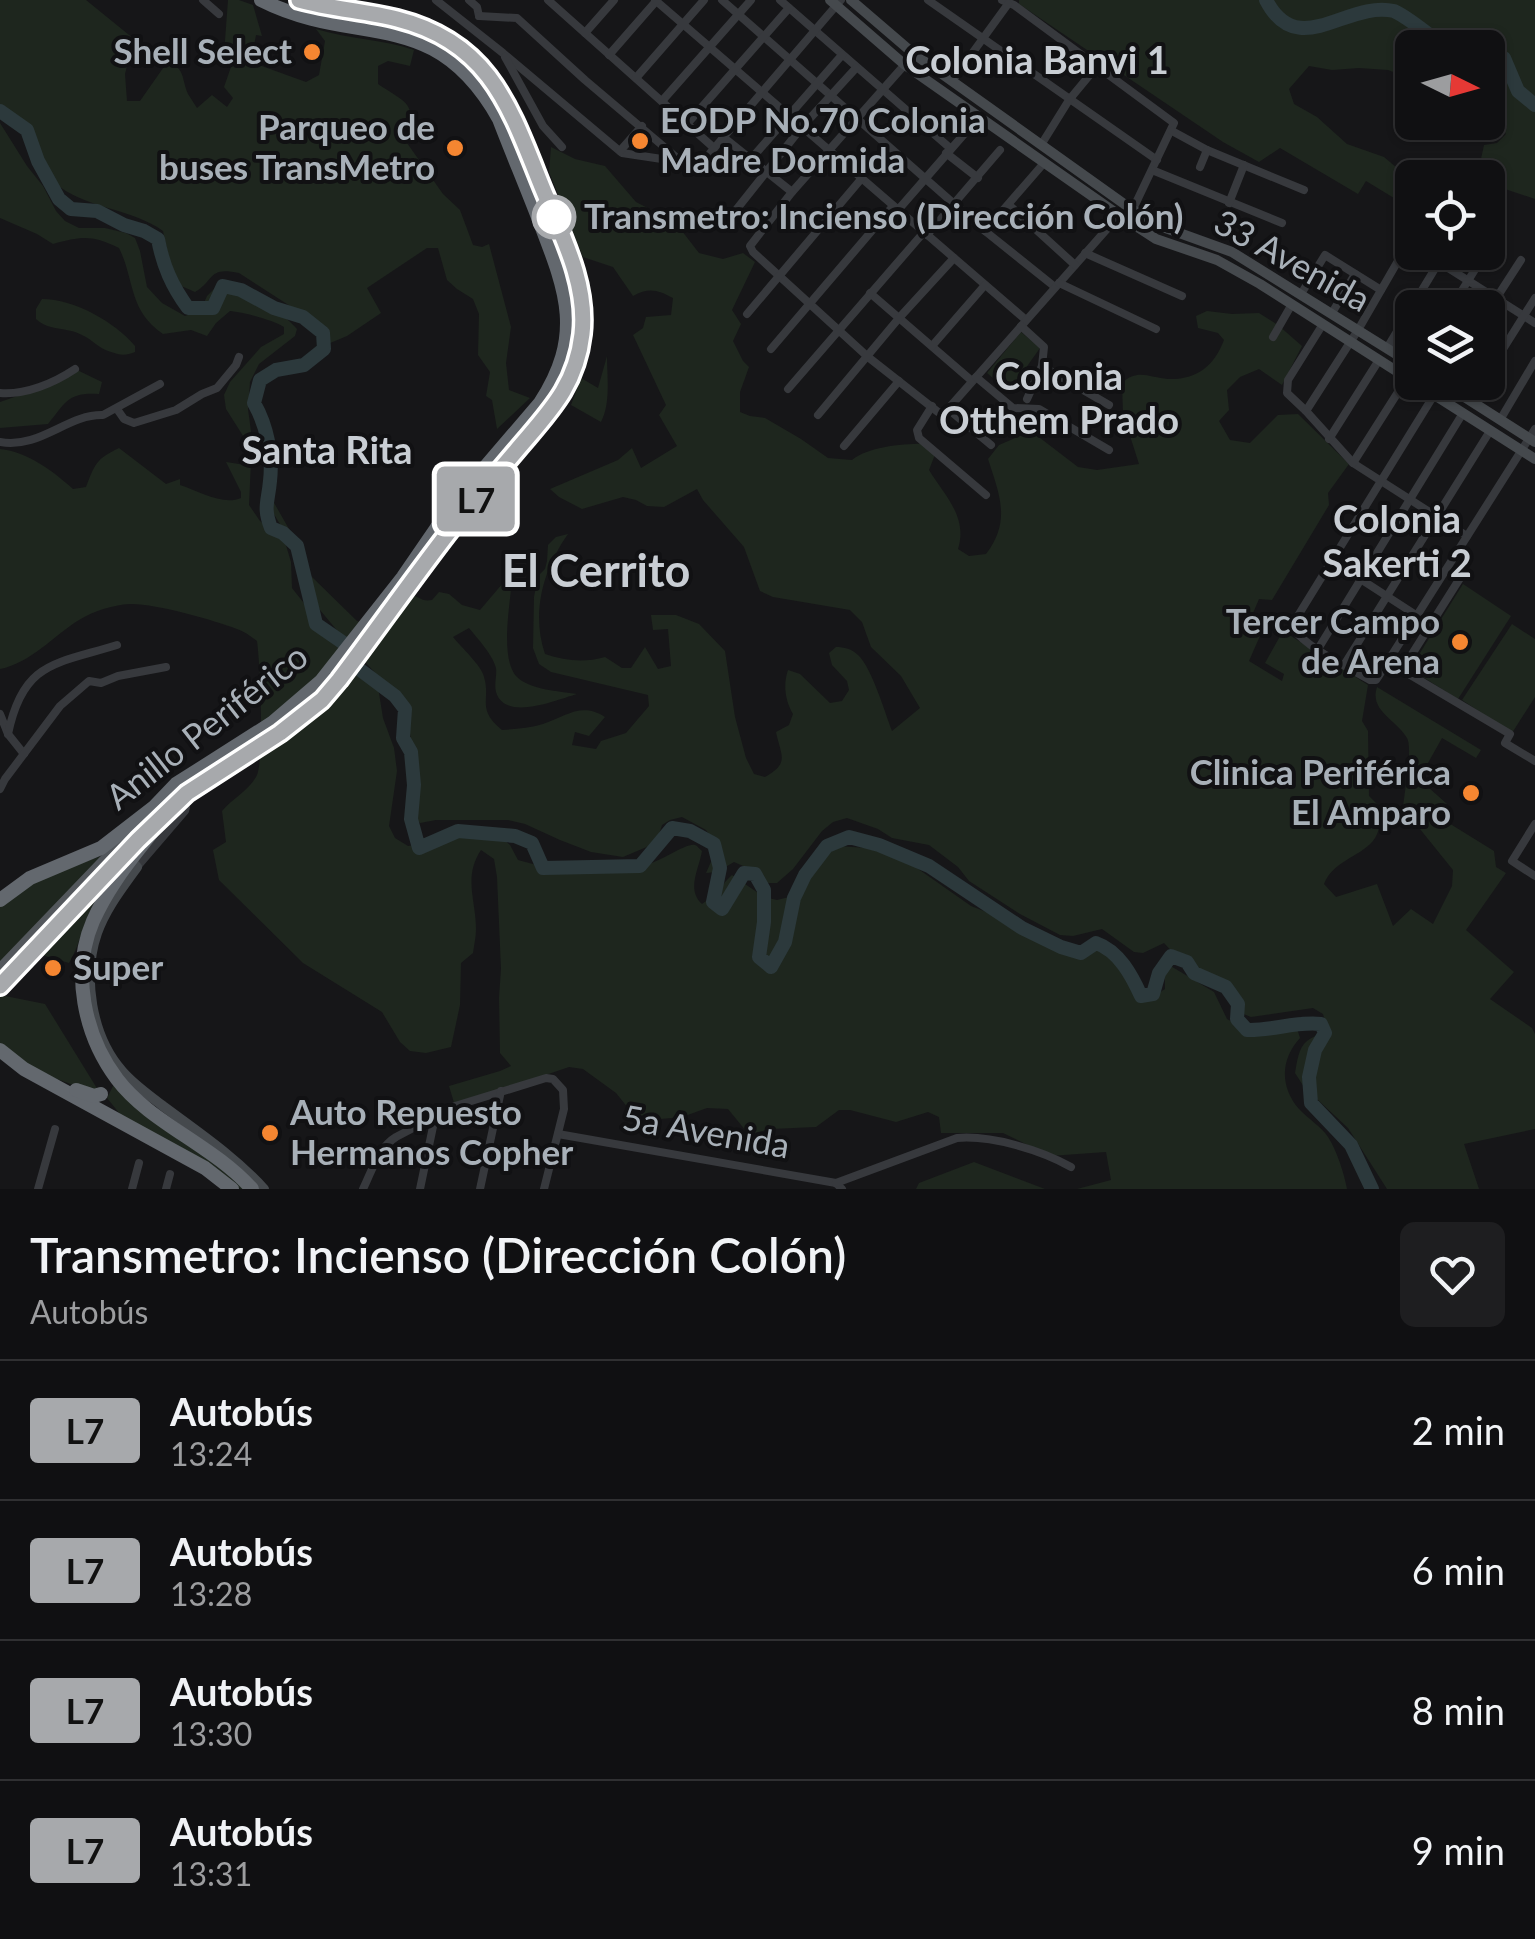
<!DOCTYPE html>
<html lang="es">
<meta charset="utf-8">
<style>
body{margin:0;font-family:Lato,sans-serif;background:#1e1e20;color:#f1f3f6;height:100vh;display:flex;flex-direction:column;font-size:38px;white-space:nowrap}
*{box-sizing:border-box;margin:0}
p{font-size:32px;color:#9c9d9f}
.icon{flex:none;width:55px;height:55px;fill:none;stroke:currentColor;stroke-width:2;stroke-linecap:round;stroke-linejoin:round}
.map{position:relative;height:1189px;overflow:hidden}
.side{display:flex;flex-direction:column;background:#101012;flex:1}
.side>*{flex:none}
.badge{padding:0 20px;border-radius:8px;font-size:35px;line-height:65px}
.needle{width:65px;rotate:95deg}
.tools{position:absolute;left:1395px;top:30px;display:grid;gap:20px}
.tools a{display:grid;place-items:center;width:110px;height:110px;border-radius:15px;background:#101012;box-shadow:0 2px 8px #0004,0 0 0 2px #303032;font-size:50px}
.map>.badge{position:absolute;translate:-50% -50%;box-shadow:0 0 0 5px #fff}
.round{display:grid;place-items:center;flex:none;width:105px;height:105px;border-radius:15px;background:#1e1e20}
.head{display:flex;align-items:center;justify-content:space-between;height:170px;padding:0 30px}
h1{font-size:48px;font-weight:600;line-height:75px}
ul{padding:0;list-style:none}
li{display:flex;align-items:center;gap:30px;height:140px;padding:0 30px;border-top:2px solid #303032}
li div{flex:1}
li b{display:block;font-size:38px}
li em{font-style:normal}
li .badge{min-width:110px;font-weight:700;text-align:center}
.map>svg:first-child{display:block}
</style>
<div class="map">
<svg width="1535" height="1189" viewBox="0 0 1535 1189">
<rect width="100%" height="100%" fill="#161618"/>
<!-- green -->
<g fill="#1e261e">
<path d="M0,0H86L134,39L125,74L127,101H140L168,61C186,70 181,78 188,94C191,99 194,103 197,108L212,95L227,107L233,98L224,87L232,64L224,54L228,0H239L253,5L262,36L256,35L253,51L263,55L264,57L258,58L259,65L306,82L319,75L325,41L316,29C348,39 382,39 414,50L410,66L388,61L378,66V84C413,107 414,102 407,143L443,194L460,210L473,245L482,247L489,244L511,327L506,363L509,390L530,398L497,429L492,400L486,396L490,372L478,355L479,314L473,299L457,289L447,280L438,248H427L367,288L381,313L347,336L323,346L325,336L318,324L239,273C208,266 215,280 195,292L179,285L170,263L163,231C133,209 90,209 60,187C42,175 43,157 34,139C28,125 12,115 0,106Z"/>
<polygon points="1019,0 1535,0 1535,199 1499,187 1479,168 1484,145 1497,143 1506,134 1488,113 1488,48 1412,48 1412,79 1388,70 1359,68 1332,70 1309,66 1289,89 1294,104 1317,117 1347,144 1384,157 1410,179 1412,182 1412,209 1366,181 1358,194 1280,148 1259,162 1223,142 1019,4"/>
<path d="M0,123L27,166L43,186L56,211L65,221L79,228H105L126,233L135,238L140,251L147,287L162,303L185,316L201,310L207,296L217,286C218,286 232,286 234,286C251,289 285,315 297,329L295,336L259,364L250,382L248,409L252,439L249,505L260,521L285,542L291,562L292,588L348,659L378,687L383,718L394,748L397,771L389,826L395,838L408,846L429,843L448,835L471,836L485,833L500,836L510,845L518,860L544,867L648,864C659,862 688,842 695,845C698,846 699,849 702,851C699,869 686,890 702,904C715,896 721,885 732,875L764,897L777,900L789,897L815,864L838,846L867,848L904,859L971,906L994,915L1065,952C1070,950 1075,947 1081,946C1112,941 1123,989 1154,996L1165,989V979L1158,963L1164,962L1214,992L1227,1019L1236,1024L1296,1025L1300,1038C1280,1060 1280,1087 1299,1109C1308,1119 1321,1126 1328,1137C1337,1151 1344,1173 1347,1189H1077L1111,1180L1106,1152L1050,1156L1003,1133H941L939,1117L928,1112L896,1122L850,1110H839L816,1127L771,1129L754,1133L746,1131L728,1109L707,1108L682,1117L649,1120L633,1114L616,1093L583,1069L569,1067L455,1106L449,1086L500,1071L511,1066L500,1053L499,997L501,969L497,877L494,859L481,850C463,877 476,900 476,929C476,937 474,945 473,953L461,963L460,1005L451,1047L426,1053L410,1051L400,1042L382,1012L303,963L219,880L213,850L226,842L222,811C232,799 248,791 256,777C265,764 260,661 257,641C250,636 244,631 237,629C214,620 153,603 130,604C112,605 94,611 79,620C53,636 31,663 0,669V449C28,452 53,471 73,489L86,487C95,464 96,459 119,448L166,484L180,479V485C199,491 223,506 241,498V492L226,462L245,465V439L226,409L224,395L230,382L261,347L284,334V327C273,320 243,312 230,311L216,323L207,336L191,330L163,334C128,310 135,280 119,248C92,235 82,236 53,244L37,234L0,218Z"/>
<path d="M551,147L575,159L605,166L636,202L675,222L699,253L723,259L743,253L755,262L732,310L741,324L733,341L743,361L749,367L740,392V412L750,416L765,418L801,439L828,458L852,460C869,446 908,443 931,444L936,452L929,470C945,496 968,517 958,549L969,556L986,554C1011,521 1000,496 988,459L999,445L1031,431L1078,467L1097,470L1139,464L1123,414L1122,383C1138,368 1150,378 1168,379C1197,380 1214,366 1224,340L1218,333L1198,328L1196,316L1207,311L1232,314L1259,313L1278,325L1302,346L1282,385L1259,369L1240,377L1227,390L1229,410L1219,421L1230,440L1250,443L1278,415L1298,414L1349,464L1328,493L1329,505L1272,600L1259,599L1253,613L1263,629L1249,661L1282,681L1284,674L1265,663L1283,631L1368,685L1362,721L1368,731L1369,796L1382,809C1381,820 1380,832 1373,841C1358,858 1333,861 1324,884L1336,897L1377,884L1393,926L1411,909L1433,924L1452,886L1453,870L1403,808C1404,794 1413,748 1407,738C1397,720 1369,711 1377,687L1481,750L1476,758L1442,738L1419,779L1447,804L1439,817L1494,851L1496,867L1506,873L1466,930L1514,972L1490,999L1532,1028L1535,1034V1129L1464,1144L1479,1189H1387L1348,1128L1304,1087L1295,1073C1297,1063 1298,1048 1307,1041C1315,1035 1320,1036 1327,1027L1323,1014L1313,1008L1251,1017L1241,1013L1236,996L1229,984L1180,960L1164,943L1143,953L1134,952L1102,929L1073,936L1060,935L1020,914L969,881L958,867L929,845L892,838L878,829L847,818L833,822L822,831L793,869L777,883H767L750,869L734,862L717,872L706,873L714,855V841L706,830L682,817L670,820L662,825L656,843L623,857L591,852L560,840L525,824L508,820H436L420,823C399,798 413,779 412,751C411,732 406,711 396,695L350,646L320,610L304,587L294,548L268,504L265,487L301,550L311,576L357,621L368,624C378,615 395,593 408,594C419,596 421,602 432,600L439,592L449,594L462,605L480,610L503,583L511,589C509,611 501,658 516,676C529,690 559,691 577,694C556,700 505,722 496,692C494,684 497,676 496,668C493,655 477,638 469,628L453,637C461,647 482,666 484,677C491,700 476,709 502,730C515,729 530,728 543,724C567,716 581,702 605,717L589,736L575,732L572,745L596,749L601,741L626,733L649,706L648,695L551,672L539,664L533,648L534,597L538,576L545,569L547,561L548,545L556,537L568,534C543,569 531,613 545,654C565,661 585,663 605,657L622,668H631L645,647L658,669L671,666L668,629L653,630L651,615H676L699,624L725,651L735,717L746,758L754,774L765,777C790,763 781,756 776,732L789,725L793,714C785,700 783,685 788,670L800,674L830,703L842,701L849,690L847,681L832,665L829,653L836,647C844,647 852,649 858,655C872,668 885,713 892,731L920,708L901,676L871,647L862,622L850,610L773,597L760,591L744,547L703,500L697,489L664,507L647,506L636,500L623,497L582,509L559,497L550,489L618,460L632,448L641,468L677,446L659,415L666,405L633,335L643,328L646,317L671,315L673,298C658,290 649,287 633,296L613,267L583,257L549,172Z"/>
<path d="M42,299C74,299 115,322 135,346V352C125,356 120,355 111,352C99,349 93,340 82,335C68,327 48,331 36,319V309Z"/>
<polygon points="1021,332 1040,348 1009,392 987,373"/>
<path d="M607,356C607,377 611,403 601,422L571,405L581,378L598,388Z"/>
<path d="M77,370L102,382L99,394C68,392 66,402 48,424L0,428V402L26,393Z"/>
<polygon points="1463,584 1511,616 1458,699 1410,669"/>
<polygon points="1512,624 1535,639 1535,697 1512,733 1462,700"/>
<polygon points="104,855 0,963 0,905 31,881"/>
<path d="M122,863C110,879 98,893 90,911C82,928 79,947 69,963L42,955L58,929Z"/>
<path d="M0,995L45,1004L98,1090L96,1093C62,1081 26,1070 0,1045Z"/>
<polygon points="115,1082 214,1160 247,1189 240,1189 232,1181 124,1119 107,1098"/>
<polygon points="974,1162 1045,1189 916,1189 919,1183"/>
</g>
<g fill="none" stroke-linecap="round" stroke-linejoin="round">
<!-- river -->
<g stroke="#2c393c" stroke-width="14">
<path d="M1266,0C1298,62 1347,0 1394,11C1408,17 1433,38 1446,48"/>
<polyline points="1488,52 1504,58 1518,91 1535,105"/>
<path d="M0,111L27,130L38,161L59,199L71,209L97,211L124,225L144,231L158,239C163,266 172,286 188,308H213L223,286L241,290L274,308L303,317L323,333L324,349L304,365L276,370L260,380L254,403C267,426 273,455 270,481C268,503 263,507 271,528L283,533L297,546L316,624L345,644L359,669L395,696L405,709L403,738L411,752L414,785L411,819L419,848L458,831L515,836L532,843L543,868L640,866L672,828L690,831L714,844L720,868L713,902L722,909L744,873L755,874L764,890V922L759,957L771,967L785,942L794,898L805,875L827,846L849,837L879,845L929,866L1022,928L1061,947L1081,953L1096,943C1119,951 1132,976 1141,996L1153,994L1159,973L1171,956L1187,962L1194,973L1226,987L1238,1004L1237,1019L1247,1030C1273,1031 1295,1021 1321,1024L1325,1033L1315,1050L1309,1077L1311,1103L1351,1145L1372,1189"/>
</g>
<!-- street -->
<g stroke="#37393d" stroke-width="8">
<polyline points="203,0 219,14"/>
<polyline points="436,0 503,53 622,153 675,161 678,158 676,157"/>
<polyline points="469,0 477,7 479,16"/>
<polyline points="548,0 714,148"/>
<polyline points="655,0 1026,320"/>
<polyline points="722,0 985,231 1055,287"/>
<polyline points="780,0 950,148"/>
<polyline points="928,0 1157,160"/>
<polyline points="1002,0 1014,5 1174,123 1133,209"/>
<polyline points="479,16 517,18 585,80 676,157"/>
<polyline points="585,33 614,0"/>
<polyline points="609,55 657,0"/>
<polyline points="505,57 543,126 562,147"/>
<polyline points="908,61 792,192 750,246 753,252 868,357 938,412 944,413 948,409 1122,212"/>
<polyline points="636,78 704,0"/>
<polyline points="952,81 1008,4"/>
<polyline points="662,101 751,0"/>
<polyline points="687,124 789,8"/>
<polyline points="1172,131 1207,150 1304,190"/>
<polyline points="723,137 792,192"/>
<polyline points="1041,145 1069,100 1098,65"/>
<polyline points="620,151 642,126"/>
<polyline points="710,153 841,0"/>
<polyline points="946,153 978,178"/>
<polyline points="751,159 842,55"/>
<polyline points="1200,167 1207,150"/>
<polyline points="1152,170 1282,223"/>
<polyline points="1229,203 1244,165"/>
<polyline points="1009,205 1075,265"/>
<polyline points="898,210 979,117"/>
<polyline points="732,215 802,127 856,68"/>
<polyline points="985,231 1044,163"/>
<polyline points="927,235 1000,150"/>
<polyline points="1423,252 1535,323"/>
<polyline points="1085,253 1182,296"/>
<polyline points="1059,283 1156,329"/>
<polyline points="870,293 972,381"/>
<polyline points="1301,294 1325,255 1381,290"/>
<polyline points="1451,308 1486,252"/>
<polyline points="1488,311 1521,260"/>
<polyline points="1332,313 1355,274"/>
<polyline points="747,314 862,178"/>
<polyline points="1323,324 1288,380 1287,393 1306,411 1353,463 1467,536"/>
<polyline points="1021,326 1044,347 1042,366 1027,399"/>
<polyline points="1273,337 1292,304"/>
<polyline points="932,346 985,285"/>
<polyline points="1387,348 1445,252"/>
<polyline points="771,349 893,206"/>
<polyline points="1042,366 1109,405"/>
<polyline points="1488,373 1535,298"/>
<polyline points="976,377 1013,408 1039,409 1109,450"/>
<polyline points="788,389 924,232"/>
<path d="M0,393C26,395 54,383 75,369"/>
<path d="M1434,395L1291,627C1310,650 1344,665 1370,680H1376L1378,677L1535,429"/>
<polyline points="1470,401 1482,382"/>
<polyline points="932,406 917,430 919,438 986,495"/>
<polyline points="117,409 124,419 134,423 176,410 202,394 217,388 236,365 239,357"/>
<polyline points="948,409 991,445"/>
<polyline points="1306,411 1358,330 1406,247 1412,246"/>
<polyline points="818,415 899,318 954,258"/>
<polyline points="1500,420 1535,361"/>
<polyline points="1329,439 1379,360"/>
<path d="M0,442C41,449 67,414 103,415L160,384"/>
<polyline points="844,446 899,381"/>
<polyline points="1353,463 1407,378"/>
<polyline points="1331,560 1416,615"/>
<polyline points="1462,575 1402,670 1510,734 1505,743 1535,761"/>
<polyline points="1318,649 1463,413"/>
<polyline points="1344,665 1490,431"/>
<polyline points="0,714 8,734 24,754"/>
<path d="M8,734C23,661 56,664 117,645"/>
<polyline points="0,789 5,779 60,706 89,681 101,683 118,676 166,667"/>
<polyline points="1535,824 1512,861 1535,876"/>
<polyline points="137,867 185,811 186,807 180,800"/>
<polyline points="558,1134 836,1183 842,1189"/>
<path d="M836,1183L957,1138C991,1135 1041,1150 1071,1167"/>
<polyline points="38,1189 55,1129"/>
<polyline points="132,1189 139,1163"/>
<polyline points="166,1189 170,1174"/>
<path d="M363,1189C372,1171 378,1148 396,1137L455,1106L546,1078L553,1079L563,1090L564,1109L544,1189"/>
<polyline points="420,1189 435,1117"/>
<polyline points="480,1189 501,1091"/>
</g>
<!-- secondary -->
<g stroke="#45494d" stroke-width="10">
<polyline points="830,0 905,65 1119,215 1156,239 1217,260 1260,284 1412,381"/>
<polyline points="851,0 914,54 1127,206 1160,226 1232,252 1412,364"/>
<polyline points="1414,382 1535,459"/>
<polyline points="1441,382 1535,442"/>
<path d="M130,860L137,867C122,888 106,908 97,933C82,976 91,1036 122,1071C134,1085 149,1095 163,1106C198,1132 235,1157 264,1189"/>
</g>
<!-- primary -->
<g stroke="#53575c" stroke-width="11">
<polyline points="0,969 141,822"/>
<polyline points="0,986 145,833"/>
</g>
<!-- highway -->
<g stroke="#63686e" stroke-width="14">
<path d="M0,900L30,878L101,848L154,807L176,784L272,723L321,681L403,577L451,507L540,403C585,334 566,290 539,220C526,186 512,153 499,119C434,3 358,49 261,0"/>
<polyline points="0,1050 24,1069 205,1168 232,1189"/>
<polyline points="76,1090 94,1096 101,1094"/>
<path d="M252,1189C213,1145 150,1123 117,1079C84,1035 71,972 93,921C106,892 123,869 143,844C157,827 170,807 187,793C200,781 218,773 232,764C271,739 309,715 339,680C376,631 411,581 448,533C470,505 493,478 516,451C548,414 576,387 582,334C588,281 559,230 540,182C509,104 488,42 397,19C365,11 332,9 300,0"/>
</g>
</g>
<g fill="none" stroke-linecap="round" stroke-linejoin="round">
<!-- line casing -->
<g stroke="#fff" stroke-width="22">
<path id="line" d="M0,986L138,840L187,793L280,733L322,700L339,680C376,631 411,581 448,533C470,505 493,478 516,451C548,413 576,387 582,334C588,281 559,230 540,182C509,104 488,42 397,19C365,11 331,9 299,0"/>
</g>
<!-- line -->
<use href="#line" stroke="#a7a9ac" stroke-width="15"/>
</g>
<!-- markers -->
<g fill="#f58631" stroke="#111113" stroke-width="4">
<circle cx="312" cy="52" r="10"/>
<circle cx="640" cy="141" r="10"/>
<circle cx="455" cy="148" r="10"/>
<circle cx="1460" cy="642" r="10"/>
<circle cx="1471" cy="793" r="10"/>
<circle cx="53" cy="968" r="10"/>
<circle cx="270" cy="1133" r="10"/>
</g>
<circle fill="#fff" stroke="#a7a9ac" stroke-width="5" cx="554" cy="217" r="20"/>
<g text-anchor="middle" stroke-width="8" stroke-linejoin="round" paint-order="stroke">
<!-- poi labels -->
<g font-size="35" font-weight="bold" fill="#a8b0b8" stroke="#111113" text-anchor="end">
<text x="292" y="64">Shell Select</text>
<text x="660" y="133" text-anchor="start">EODP No.70 Colonia<tspan x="660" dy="40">Madre Dormida</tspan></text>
<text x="435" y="140">Parqueo de<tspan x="435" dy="40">buses TransMetro</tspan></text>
<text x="1440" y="634">Tercer Campo<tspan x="1440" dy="40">de Arena</tspan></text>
<text x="1451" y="785">Clinica Periférica<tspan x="1451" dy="40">El Amparo</tspan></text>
<text x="73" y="980" text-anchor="start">Super</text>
<text x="290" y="1125" text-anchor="start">Auto Repuesto<tspan x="290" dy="40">Hermanos Copher</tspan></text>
</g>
<!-- stop labels -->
<g font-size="35" font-weight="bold" fill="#a8b0b8" stroke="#111113" text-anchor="start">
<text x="584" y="229">Transmetro: Incienso (Dirección Colón)</text>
</g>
<!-- street labels -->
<g font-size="35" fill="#a8b0b8" stroke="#111113">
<text transform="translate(1292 261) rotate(29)" y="12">33 Avenida</text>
<text transform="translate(207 727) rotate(-38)" y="12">Anillo Periférico</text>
<text transform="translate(706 1132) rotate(10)" y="12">5a Avenida</text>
</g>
<!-- neighbourhood labels -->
<g font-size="38" font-weight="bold" fill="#c9ced4" stroke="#111113">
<text x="1037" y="74">Colonia Banvi 1</text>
<text x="1059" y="390">Colonia<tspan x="1059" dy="44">Otthem Prado</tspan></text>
<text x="327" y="464">Santa Rita</text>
<text x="1397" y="533">Colonia<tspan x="1397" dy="44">Sakerti 2</tspan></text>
</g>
<!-- district labels -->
<g font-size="45" font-weight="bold" fill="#c9ced4" stroke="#111113">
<text x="596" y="587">El Cerrito</text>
</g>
</g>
</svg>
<div class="tools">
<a><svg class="needle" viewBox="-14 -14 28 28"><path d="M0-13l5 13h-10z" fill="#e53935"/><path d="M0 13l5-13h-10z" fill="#9c9d9f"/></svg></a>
<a><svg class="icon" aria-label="locate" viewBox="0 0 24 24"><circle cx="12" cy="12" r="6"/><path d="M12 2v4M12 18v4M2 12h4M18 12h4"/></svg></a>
<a><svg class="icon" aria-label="layers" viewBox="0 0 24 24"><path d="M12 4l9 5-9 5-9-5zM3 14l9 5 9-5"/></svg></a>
</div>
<b class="badge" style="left:476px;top:499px;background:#a7a9ac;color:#111">L7</b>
</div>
<section class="side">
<div class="head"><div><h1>Transmetro: Incienso (Dirección Colón)</h1><p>Autobús</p></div><a class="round"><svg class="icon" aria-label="heart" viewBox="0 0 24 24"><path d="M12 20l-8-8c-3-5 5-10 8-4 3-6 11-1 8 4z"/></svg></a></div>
<ul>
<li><span class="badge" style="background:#a7a9ac;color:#111">L7</span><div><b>Autobús</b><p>13:24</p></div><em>2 min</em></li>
<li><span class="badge" style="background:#a7a9ac;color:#111">L7</span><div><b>Autobús</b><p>13:28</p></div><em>6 min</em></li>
<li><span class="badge" style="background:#a7a9ac;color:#111">L7</span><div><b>Autobús</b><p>13:30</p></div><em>8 min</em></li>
<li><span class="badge" style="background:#a7a9ac;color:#111">L7</span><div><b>Autobús</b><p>13:31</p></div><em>9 min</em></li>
</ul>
</section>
